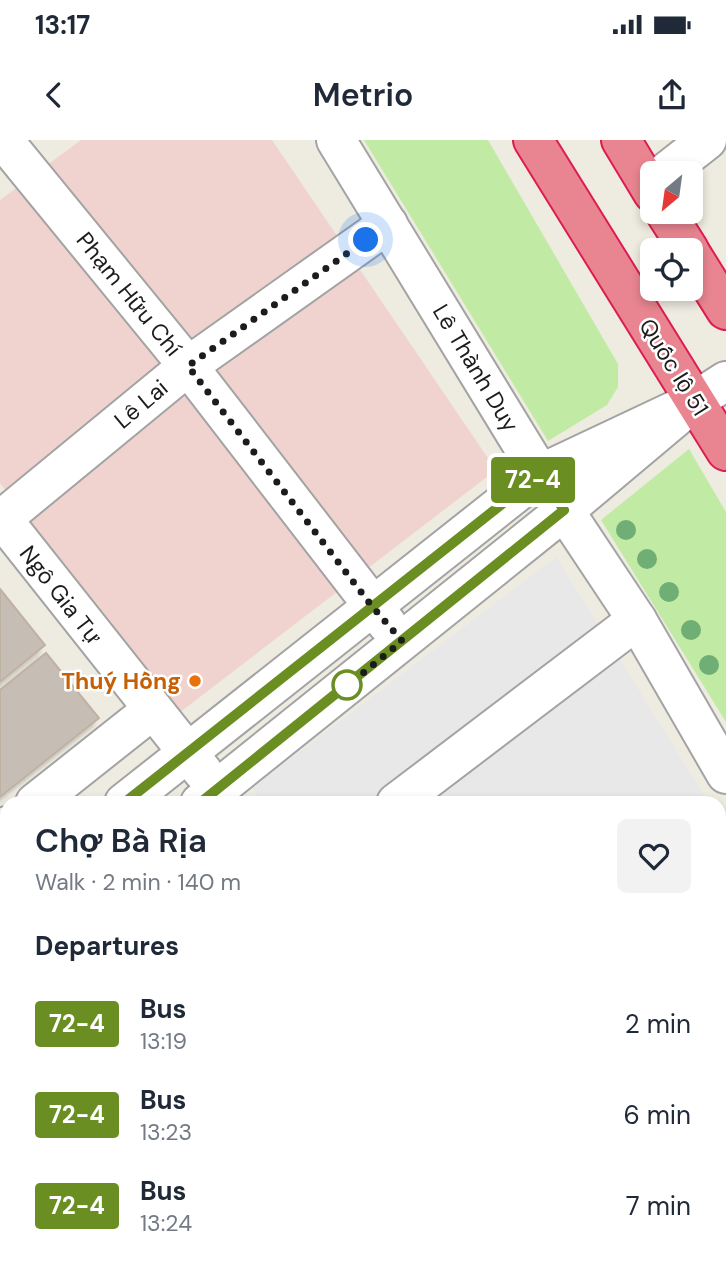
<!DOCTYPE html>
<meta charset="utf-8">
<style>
body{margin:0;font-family:"DM Sans",sans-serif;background:#f2f2f3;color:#1f2937;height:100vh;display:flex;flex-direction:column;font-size:26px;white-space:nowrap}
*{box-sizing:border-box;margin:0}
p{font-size:23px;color:#747a83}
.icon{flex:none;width:38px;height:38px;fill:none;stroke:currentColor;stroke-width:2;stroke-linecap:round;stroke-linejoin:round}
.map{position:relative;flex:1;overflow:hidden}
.panel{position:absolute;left:0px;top:656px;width:726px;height:471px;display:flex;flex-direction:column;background:#fff;border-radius:21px 21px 0 0;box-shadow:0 4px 10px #0003}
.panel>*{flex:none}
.badge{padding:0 14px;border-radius:5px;font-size:24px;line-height:46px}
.needle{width:46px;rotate:209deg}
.tools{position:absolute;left:640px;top:21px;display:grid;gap:14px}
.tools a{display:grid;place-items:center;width:63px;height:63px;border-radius:10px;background:#fff;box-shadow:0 4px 10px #0003;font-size:35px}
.you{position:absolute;width:35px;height:35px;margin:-18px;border:5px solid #fff;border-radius:50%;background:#1a73e8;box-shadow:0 0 0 10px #1a73e833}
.map>.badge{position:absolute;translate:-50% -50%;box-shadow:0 0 0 4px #fff}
h2{padding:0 35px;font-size:26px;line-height:63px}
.round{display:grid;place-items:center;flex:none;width:74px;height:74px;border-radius:10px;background:#f2f2f3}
.overview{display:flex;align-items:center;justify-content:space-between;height:119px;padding:0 35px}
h1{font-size:33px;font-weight:600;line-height:52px}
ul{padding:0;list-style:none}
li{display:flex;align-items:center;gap:21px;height:91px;padding:0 35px}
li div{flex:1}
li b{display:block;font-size:26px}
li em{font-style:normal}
li .badge{min-width:77px;font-weight:700;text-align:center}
.status{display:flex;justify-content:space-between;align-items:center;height:49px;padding:0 35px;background:#fff;direction:ltr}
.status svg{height:19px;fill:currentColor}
header{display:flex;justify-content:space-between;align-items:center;height:91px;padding:0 35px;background:#fff;font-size:32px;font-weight:600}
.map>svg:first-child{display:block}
</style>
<div class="status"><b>13:17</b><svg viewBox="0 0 49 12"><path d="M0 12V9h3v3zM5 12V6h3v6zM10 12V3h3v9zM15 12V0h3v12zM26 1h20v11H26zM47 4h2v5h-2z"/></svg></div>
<header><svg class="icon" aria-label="back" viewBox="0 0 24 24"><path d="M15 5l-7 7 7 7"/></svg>Metrio<svg class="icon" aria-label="share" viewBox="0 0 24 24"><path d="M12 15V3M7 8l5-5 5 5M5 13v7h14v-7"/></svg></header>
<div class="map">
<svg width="726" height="1126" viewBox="0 0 726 1126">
<defs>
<filter id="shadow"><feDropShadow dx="-6" dy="6" stdDeviation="2" flood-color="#0004"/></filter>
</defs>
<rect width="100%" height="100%" fill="#eeebe1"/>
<!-- commercial -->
<g fill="#f0d3cf">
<polygon points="81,0 272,0 496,330 179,573 0,343 0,60"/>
<polygon points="7,840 7,1120 526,1120 531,1126 0,1126 0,845"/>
</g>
<!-- grass -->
<g fill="#c1eba4">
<polygon points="364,0 488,0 618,224 618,247 607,265 548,301"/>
<polygon points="689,309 726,372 726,582 601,380"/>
</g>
<!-- parking -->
<g fill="#e8e8e8">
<polygon points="556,417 709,663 264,663 252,648"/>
<polygon points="719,680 726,691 726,1105 719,1110"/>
<polygon points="607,1120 704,1120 696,1126 611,1126"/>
</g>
<!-- building -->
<g fill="#c6bdb4" stroke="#c0b2a3" stroke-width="2" filter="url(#shadow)">
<polygon points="0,449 45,505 0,542"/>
<polygon points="46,513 99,578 0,657 0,550"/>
<polygon points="7,907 7,1067 0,1058 0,913"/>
<polygon points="50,1120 256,1120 248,1126 55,1126"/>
<polygon points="348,1120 493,1120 498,1126 340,1126"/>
</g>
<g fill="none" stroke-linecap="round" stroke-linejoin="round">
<!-- minor casing -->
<g stroke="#a3a3a3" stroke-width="42">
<g id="minor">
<polyline points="336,0 540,334 637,480 726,634"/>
<polyline points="9,7 188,226 387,484"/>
<polyline points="665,33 707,0"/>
<polyline points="0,376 203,632"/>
<polyline points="2,379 188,226 388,84"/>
<polyline points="35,663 151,571"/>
<polyline points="124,663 540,334 695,261"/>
<polyline points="200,663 564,371 695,261 726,241"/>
<polyline points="396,663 637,480"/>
<polyline points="0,692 7,686"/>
<polyline points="0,758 7,753"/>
<polyline points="0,819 7,814"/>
<polyline points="587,1120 591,1126"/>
<polyline points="723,1126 726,1124"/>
</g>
</g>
<!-- highway casing -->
<g stroke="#dd1d50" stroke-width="42">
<g id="highway">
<polyline points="533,0 726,311"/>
<polyline points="621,0 653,53"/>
<polyline points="665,72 689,110"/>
<polyline points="691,114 726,170"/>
</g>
</g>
<!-- minor -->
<use href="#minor" stroke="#fff" stroke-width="38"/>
<!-- highway -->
<use href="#highway" stroke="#e98590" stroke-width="38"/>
</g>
<!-- trees -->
<g fill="#6fae74">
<circle cx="626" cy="390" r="10"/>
<circle cx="647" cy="419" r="10"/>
<circle cx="669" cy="452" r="10"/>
<circle cx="691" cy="490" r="10"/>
<circle cx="709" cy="525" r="10"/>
</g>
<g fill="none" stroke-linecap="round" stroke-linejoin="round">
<!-- line casing -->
<g stroke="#fff" stroke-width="16">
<polyline id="line" points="124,663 540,334 564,370 200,663"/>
</g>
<!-- line -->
<use href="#line" stroke="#6b8e23" stroke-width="10"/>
<!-- walk -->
<polyline stroke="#1c1c1c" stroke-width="7" stroke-dasharray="0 12.6" points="347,545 341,551 402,501 371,465 188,226 366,100"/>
</g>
<!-- markers -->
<circle fill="#e8710a" stroke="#fff" stroke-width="2.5" cx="195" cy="541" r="7"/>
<circle fill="#fff" stroke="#6b8e23" stroke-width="3.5" cx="347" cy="545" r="14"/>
<g text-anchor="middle" stroke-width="5" stroke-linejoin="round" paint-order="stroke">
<!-- street labels -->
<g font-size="23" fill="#1c1c1c" stroke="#fff">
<text transform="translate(129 154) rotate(51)" y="8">Phạm Hữu Chí</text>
<text transform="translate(674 227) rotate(58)" y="8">Quốc lộ 51</text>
<text transform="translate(476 228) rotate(59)" y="8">Lê Thành Duy</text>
<text transform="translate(141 264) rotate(-40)" y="8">Lê Lai</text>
<text transform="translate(61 455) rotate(52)" y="8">Ngô Gia Tự</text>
</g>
<!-- food labels -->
<g font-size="23" font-weight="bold" fill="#c56008" stroke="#fff" text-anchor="end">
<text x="181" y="549">Thuý Hồng</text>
</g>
</g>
</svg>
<div class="tools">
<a><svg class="needle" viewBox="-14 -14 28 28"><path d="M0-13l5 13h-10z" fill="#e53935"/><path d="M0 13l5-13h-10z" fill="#747a83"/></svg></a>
<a><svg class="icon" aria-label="locate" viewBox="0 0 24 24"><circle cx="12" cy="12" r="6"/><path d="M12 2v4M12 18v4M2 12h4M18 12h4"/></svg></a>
</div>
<div class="you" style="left:366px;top:100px"></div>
<b class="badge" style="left:533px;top:340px;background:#6b8e23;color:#fff">72-4</b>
<section class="panel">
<div class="overview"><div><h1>Chợ Bà Rịa</h1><p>Walk · 2 min · 140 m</p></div><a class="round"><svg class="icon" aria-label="heart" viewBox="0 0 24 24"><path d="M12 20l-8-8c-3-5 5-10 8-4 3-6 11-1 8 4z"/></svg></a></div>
<h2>Departures</h2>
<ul>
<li><span class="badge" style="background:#6b8e23;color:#fff">72-4</span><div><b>Bus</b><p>13:19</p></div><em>2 min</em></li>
<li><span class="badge" style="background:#6b8e23;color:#fff">72-4</span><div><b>Bus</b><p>13:23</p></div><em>6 min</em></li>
<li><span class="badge" style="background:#6b8e23;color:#fff">72-4</span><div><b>Bus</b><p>13:24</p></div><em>7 min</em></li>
</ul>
</section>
</div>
